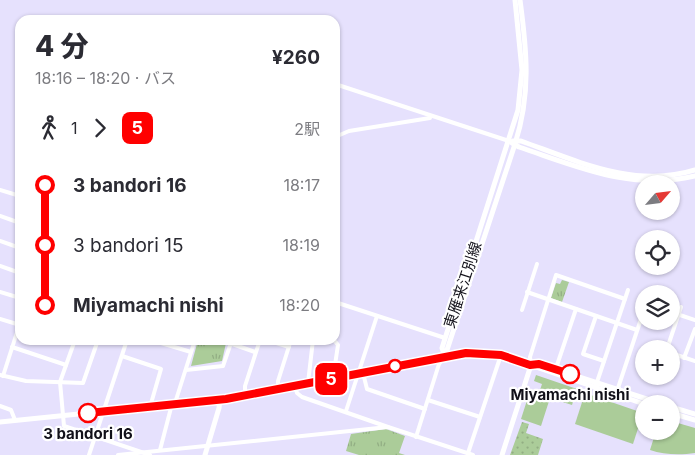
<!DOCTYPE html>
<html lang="ja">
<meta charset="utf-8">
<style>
body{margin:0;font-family:Inter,"Noto Sans JP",sans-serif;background:#f7f7f7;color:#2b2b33;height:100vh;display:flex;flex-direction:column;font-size:19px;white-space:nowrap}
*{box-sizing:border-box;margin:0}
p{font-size:16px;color:#7c7c81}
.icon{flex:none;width:28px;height:28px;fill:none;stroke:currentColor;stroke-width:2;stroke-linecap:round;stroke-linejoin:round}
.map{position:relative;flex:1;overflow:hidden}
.details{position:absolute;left:15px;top:15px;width:325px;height:330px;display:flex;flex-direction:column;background:#fff;border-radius:15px;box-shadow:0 1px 4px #0004}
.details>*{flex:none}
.badge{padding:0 10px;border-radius:8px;font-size:18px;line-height:32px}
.needle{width:32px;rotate:62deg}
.fabs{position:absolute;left:635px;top:175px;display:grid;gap:10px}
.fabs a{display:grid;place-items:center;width:45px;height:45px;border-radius:50%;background:#fff;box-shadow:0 1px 4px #0004;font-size:25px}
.map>.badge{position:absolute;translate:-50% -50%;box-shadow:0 0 0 2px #fff}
.legs{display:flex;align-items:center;gap:8px;height:55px;padding:0 20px;font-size:16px}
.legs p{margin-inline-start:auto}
.headline{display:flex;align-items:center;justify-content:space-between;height:85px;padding:0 20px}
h1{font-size:28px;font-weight:800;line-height:38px}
ul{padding:0 20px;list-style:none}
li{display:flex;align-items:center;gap:18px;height:60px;font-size:19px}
li i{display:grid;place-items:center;width:8px;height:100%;margin:0 6px;background:currentColor}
li i::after{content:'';width:12px;height:12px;margin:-6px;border:4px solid;border-radius:50%;background:#fff}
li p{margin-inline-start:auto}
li:first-child i{background:linear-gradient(#0000 50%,currentColor 0)}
li:last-child i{background:linear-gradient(currentColor 50%,#0000 0)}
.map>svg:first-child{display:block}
</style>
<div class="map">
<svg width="695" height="455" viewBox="0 0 695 455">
<defs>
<pattern id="grass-dots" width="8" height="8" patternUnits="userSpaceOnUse" patternTransform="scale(1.25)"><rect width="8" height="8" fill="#abcc99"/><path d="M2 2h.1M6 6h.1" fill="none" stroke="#92ae83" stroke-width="1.8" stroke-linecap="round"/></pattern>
<pattern id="park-tufts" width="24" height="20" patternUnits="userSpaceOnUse" patternTransform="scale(1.25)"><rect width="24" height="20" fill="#abcc99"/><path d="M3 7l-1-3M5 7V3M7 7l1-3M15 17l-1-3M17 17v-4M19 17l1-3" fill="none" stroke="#92ae83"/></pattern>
</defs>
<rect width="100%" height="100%" fill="#e6e1fd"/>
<!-- grass -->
<polygon fill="url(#grass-dots)" points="522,422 529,424 526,433 543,439 538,455 510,455"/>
<!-- park -->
<g fill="url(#park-tufts)">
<polygon points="562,280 569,282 562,302 551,298 556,283 560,284"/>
<polygon points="198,340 215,340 226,343 222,361 191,366"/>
<polygon points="386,429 405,436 399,453 405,455 359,455 346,451 351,434"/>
</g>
<!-- pitch -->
<g fill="#abcc99">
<polygon points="536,375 577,389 572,405 550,398 541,426 521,419 530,391 539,393 542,384 534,381"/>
<polygon points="585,393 643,413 633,444 575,424"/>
<path d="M671,421L695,428V453C681,455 664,455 650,450L656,431H671Z"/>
</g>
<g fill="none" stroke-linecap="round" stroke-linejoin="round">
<!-- street -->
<g stroke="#fff" stroke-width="4">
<polyline points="335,84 509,141"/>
<polyline points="335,137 349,131 430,118"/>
<polyline points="0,190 20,196"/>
<polyline points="0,216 20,223"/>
<polyline points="0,241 20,248"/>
<polyline points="0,266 20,273"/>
<polyline points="0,292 20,298"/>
<polyline points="527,292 637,330"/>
<polyline points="335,302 445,338"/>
<polyline points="522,310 537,264"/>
<polyline points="671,312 695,320"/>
<polyline points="596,316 583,354 604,361"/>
<polyline points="0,319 20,325"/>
<polyline points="66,340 74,342"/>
<polyline points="75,340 60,382 64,426 150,455"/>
<polyline points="151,340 191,352"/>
<polyline points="221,340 255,352"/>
<polyline points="267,340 289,347"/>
<polyline points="12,347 66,365"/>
<polyline points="667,349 681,307"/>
<polyline points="671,353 695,361"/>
<polyline points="122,356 161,369 150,407"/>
<polyline points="684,358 695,329"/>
<polyline points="531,365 530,357 556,275 625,299"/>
<polyline points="186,370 223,366 232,340"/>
<polyline points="555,371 576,309"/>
<polyline points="363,373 367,389 425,409"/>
<polyline points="0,375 26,381 83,383 98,340"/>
<polyline points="3,376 20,323"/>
<polyline points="333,378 338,345 334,340"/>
<polyline points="308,383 313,340"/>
<polyline points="596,385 628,290"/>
<polyline points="295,386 297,393 302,397 388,427"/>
<polyline points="278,389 278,381 291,340"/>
<polyline points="617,391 644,310"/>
<polyline points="245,395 245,386 260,340"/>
<polyline points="428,400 480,417"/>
<polyline points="175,403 195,340"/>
<polyline points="0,406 11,410 15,420"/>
<polyline points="346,411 377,316"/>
<polyline points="416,437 439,364 445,356"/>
<polyline points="160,450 172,404"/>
<polyline points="468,453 501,355"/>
<polyline points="89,455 127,340"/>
<polyline points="118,455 388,427 473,455"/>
</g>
<!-- secondary -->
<g stroke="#fff" stroke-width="5">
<path d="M513,141H521C577,161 635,189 695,170"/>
<path d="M512,143L519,147C579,167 631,191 695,176"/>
<path d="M445,356L515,144C531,94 527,52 520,0"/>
<polyline points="445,356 442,348 518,110 522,70 515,0"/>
<polyline points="531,365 539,364 662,404"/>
<polyline points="671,407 695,414"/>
<polyline points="671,413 695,420"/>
<polyline points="0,422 226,399 445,356 476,353 501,355 644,404"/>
<polyline points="205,455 219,408 220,399"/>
<polyline points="502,455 531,365"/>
</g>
</g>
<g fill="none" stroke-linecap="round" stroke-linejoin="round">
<!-- line-1 casing -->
<g stroke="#fff" stroke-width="11">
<polyline id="line-1" points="88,413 226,399 466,353 501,355 530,365 539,364 570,374"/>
</g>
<!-- line-1 -->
<use href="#line-1" stroke="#f00" stroke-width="8"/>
</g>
<!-- markers -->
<g fill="#fff" stroke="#f00" stroke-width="2.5">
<circle cx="395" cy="366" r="6"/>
<circle cx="570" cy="374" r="9"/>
<circle cx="88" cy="413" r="9"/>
</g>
<g text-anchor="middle" stroke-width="4.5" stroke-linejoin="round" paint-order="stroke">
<!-- street labels -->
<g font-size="15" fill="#111019" stroke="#fff">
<text transform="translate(463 285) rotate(-72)" y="5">東雁来江別線</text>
</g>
<!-- stop labels -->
<g font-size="15" font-weight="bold" fill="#111019" stroke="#fff">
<text x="570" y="400">Miyamachi nishi</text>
<text x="88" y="439">3 bandori 16</text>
</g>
</g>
</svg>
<div class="fabs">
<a><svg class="needle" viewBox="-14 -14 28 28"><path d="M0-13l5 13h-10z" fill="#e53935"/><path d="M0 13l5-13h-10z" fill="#7c7c81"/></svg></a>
<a><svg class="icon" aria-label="locate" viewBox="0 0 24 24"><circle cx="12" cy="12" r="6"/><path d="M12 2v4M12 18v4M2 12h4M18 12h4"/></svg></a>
<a><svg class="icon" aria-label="layers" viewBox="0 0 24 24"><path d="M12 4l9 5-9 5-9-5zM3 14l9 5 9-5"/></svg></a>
<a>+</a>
<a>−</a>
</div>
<b class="badge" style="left:331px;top:379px;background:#f00;color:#fff">5</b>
<section class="details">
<div class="headline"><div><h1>4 分</h1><p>18:16 – 18:20 · バス</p></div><b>¥260</b></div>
<div class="legs"><svg class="icon" aria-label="walk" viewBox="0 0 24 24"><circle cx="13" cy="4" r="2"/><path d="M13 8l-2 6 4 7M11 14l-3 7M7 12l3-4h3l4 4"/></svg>1<svg class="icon" aria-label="forward" viewBox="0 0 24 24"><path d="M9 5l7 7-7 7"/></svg><b class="badge" style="background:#f00;color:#fff">5</b><p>2駅</p></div>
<ul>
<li><i style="color:#f00"></i><b>3 bandori 16</b><p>18:17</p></li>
<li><i style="color:#f00"></i><span>3 bandori 15</span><p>18:19</p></li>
<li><i style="color:#f00"></i><b>Miyamachi nishi</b><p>18:20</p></li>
</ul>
</section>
</div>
